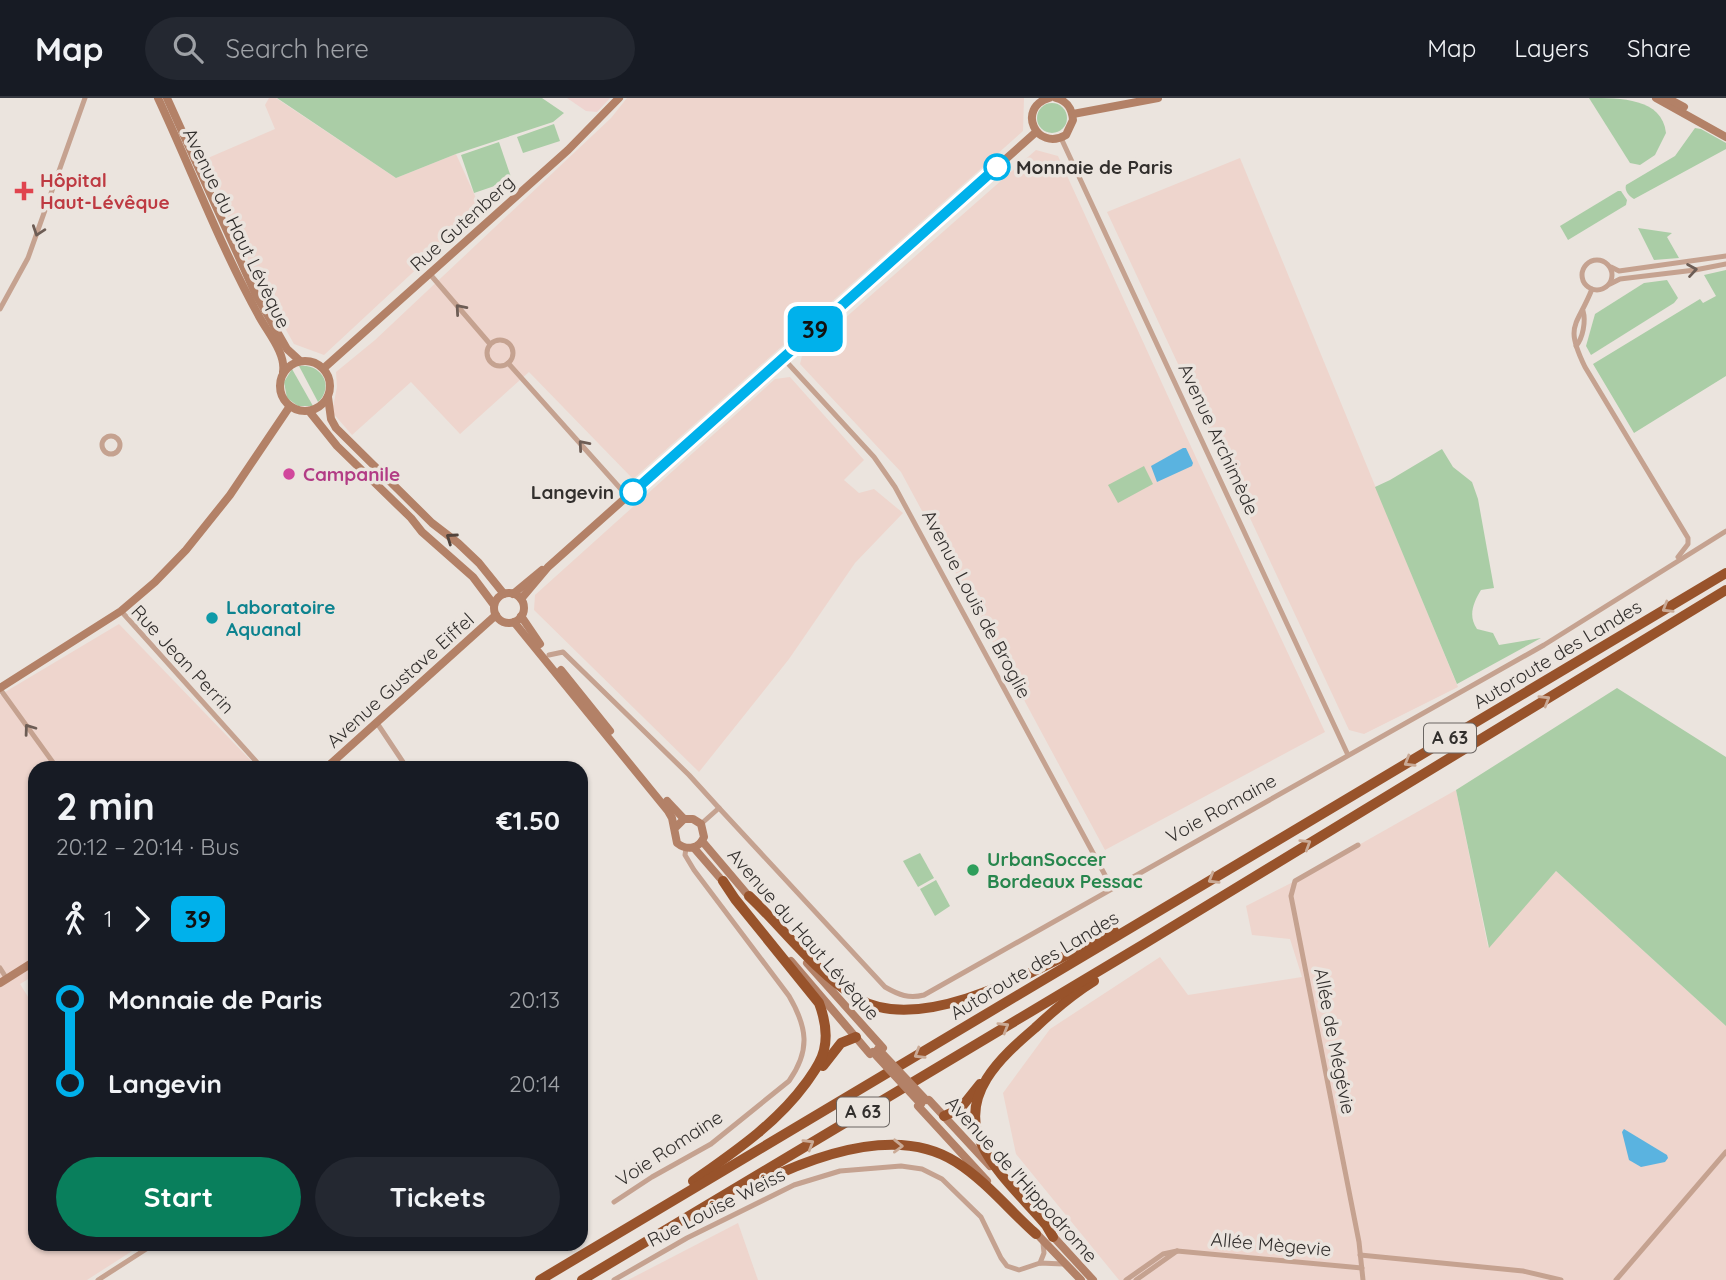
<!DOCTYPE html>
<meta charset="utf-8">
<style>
body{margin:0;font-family:Quicksand,sans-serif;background:#242831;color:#f1f3f6;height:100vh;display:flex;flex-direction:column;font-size:26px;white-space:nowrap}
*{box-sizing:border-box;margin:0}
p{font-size:23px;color:#9ea1a6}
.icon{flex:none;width:38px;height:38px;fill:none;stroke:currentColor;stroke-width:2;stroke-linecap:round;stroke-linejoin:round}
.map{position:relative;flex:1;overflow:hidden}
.sheet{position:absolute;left:28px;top:663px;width:560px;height:490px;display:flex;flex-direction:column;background:#171b24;border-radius:21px;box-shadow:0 2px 5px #0004}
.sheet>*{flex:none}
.badge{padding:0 14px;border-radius:10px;font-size:24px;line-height:46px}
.map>.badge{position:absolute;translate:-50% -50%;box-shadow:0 0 0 4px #fff}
.legs{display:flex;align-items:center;gap:10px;height:77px;padding:0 28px;font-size:23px}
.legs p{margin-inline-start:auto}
.headline{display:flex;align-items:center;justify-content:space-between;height:119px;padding:0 28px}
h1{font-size:38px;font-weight:700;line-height:52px}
.action{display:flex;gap:14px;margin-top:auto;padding:14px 28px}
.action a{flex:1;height:80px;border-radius:42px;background:#097f5c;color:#fff;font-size:28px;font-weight:700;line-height:80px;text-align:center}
.action a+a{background:#242831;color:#f1f3f6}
ul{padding:0 28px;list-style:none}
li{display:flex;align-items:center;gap:24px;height:84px;font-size:26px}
li i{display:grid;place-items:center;width:10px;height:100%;margin:0 9px;background:currentColor}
li i::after{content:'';width:18px;height:18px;margin:-9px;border:5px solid;border-radius:50%;background:#171b24}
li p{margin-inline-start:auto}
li:first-child i{background:linear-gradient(#0000 50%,currentColor 0)}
li:last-child i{background:linear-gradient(currentColor 50%,#0000 0)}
header{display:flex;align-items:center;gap:42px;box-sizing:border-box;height:98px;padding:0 35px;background:#171b24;border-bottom:2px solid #363941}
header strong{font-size:33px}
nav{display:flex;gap:38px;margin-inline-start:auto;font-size:24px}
.search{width:490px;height:63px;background:#242831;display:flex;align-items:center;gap:18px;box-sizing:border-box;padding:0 24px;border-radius:38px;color:#9ea1a6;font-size:26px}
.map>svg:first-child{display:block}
</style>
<header>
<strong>Map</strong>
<div class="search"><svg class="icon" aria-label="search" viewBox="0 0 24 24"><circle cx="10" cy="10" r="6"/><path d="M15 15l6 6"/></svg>Search here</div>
<nav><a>Map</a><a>Layers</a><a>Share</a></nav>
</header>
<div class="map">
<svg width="1726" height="1182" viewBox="0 0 1726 1182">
<rect width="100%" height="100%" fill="#ebe4de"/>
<!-- industrial -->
<g fill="#eed5cd">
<polygon points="269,0 276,0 396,80 456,56 481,111 324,257 294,246 259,184 201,63 275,31 265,7"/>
<polygon points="627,0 1024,0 1023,33 633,381 529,274 460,336 411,284 352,337 332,314 337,289 336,274 375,242 611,20"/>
<polygon points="1036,52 1058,58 1199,366 1325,634 1105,752 901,374 800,266 802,258"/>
<polygon points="1240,60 1458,589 1364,636 1349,632 1107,114"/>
<polygon points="790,279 864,362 844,382 859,395 874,391 903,415 855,465 789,561 699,674 534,512 535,497 775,281"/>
<polygon points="119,526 258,670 35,670 35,877 20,886 35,910 35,1146 143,1146 87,1182 0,1182 0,597"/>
<polygon points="1456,692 1488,849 1556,773 1726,928 1726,1182 1119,1182 1016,1056 1003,995 1050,931 1160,859 1188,897 1302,879 1290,841 1252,837 1246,808 1295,783"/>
<polygon points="738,1125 758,1182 628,1182"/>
</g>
<!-- education -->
<polygon fill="#efd4d0" points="567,0 610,0 597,14 586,13"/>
<!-- green -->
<g fill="#aacda6">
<polygon points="277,0 542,0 564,15 553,24 456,56 396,80"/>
<path d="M1589,0C1621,0 1662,0 1666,35L1655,57L1640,67L1630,65Z"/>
<circle cx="1052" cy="20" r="15"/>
<polygon points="554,26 560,43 523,55 517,39"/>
<path d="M1695,30L1701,31L1726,45V51L1634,101C1630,99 1624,93 1626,87L1675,58Z"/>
<polygon points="499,44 512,82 474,95 461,57"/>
<polygon points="1618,93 1621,93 1627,102 1626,107 1568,142 1560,128"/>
<polygon points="1638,130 1672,135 1667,139 1679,160 1654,162"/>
<polygon points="1726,172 1726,278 1634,335 1593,266 1700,201 1703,205 1716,198 1704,177"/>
<polygon points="1667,182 1678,200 1674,205 1591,257 1586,248 1595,216 1644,185"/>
<path d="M299,268C321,265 335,288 318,304Z"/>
<polygon points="292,271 313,308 298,308 287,300 284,284"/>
<path d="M1442,351L1453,369L1472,384L1478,401L1494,490L1481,492C1473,505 1468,518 1477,531L1493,535L1499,547L1541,540L1457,586L1375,389L1390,382Z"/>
<polygon points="1144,368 1153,386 1118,405 1108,387"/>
<polygon points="1617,590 1726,659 1726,928 1556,773 1489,850 1456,692"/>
<polygon points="920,755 934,780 918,789 903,763"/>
<polygon points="936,782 950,808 935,818 920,791"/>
</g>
<!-- water -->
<g fill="#5ab3e0">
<polygon points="1183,350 1186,350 1193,365 1192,368 1157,384 1151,368"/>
<polygon points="1624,1031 1667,1057 1668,1060 1665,1064 1641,1069 1629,1062 1622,1034"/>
</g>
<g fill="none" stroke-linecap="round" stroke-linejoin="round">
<!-- street -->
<g stroke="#c5a290" stroke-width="5">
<polyline points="1061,40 1348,657"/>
<circle cx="1597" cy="177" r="15"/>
<polyline points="1611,169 1619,173 1726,158"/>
<polyline points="429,175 490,246"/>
<polyline points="1610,186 1620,181 1695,172 1726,166"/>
<path d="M1592,191C1577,229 1564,226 1585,269L1688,440V446L1678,459"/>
<polyline points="0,211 28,160 85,0"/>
<circle cx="500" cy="255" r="13"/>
<path d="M1576,248C1583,240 1586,223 1583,213"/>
<polyline points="783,260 874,359 895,389 1112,790"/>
<polyline points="508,265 628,399"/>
<circle cx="111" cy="347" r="9"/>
<polyline points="121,513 262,670"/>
<polyline points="549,557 563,554 689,677 719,710"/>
<polyline points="0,591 57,670"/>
<polyline points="377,625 407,670"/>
<path d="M701,726L719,710L885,889C899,897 909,901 924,897L1544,547L1726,433"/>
<polyline points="1358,747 1295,783 1291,798 1359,1144 1363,1182"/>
<polyline points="0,870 7,881"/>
<path d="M614,1104L652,1079L711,1046L789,983C811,952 807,929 789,898L694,772L685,757L686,750"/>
<polyline points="1360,1157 1523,1173 1561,1182"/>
<polyline points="1040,1165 1044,1155 1043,1145"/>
<polyline points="98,1182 154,1146"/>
<polyline points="614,1182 687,1140 794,1087 840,1073 901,1068 922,1071 942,1081 981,1119 1001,1160 1007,1168 1019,1172 1040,1165 1063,1166"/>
<polyline points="1126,1182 1163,1156 1177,1153 1362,1170"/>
<polyline points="1136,1182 1177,1153"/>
<polyline points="1616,1182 1726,1054"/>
</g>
<!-- secondary -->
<g stroke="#b38167" stroke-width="8">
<path d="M158,0C192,73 221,150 260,220C269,236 286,256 283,274"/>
<polyline points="167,0 256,197 287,251 300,263"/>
<path d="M1049,0C1016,10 1036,54 1066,37L1073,22C1072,10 1067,3 1056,0"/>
<polyline points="1656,0 1726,39"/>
<polyline points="1667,0 1684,9"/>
<polyline points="1073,16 1158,0"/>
<circle cx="305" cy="288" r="25"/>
<polyline points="324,270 568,52 619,0"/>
<polyline points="328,299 331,321 336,330 432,425 458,445 479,465 504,496"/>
<polyline points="309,313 337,348 411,420 422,434 473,479 494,507"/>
<circle cx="509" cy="510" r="15"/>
<polyline points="513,496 542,472"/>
<polyline points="521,501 548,469 1036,34"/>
<polyline points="521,518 540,546"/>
<path d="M514,524L668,713L672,720L677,745C687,753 699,751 704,739L701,726L693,721H684L675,730"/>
<polyline points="561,572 610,633"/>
<polyline points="0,590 121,513 155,484 186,452 230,397 290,308"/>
<polyline points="326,670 496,517"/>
<polyline points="667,703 684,721"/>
<polyline points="702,743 752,802"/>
<polyline points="694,750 726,787"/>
<polyline points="791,863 870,956"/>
<polyline points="807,865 883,950"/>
<polyline points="0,885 35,863"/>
<polyline points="929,1002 990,1068"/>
<polyline points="918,1008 987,1083"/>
<polyline points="1034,1133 1081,1182"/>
<polyline points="1050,1135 1093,1182"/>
</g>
<!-- highway -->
<g stroke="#98532b" stroke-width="10">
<path d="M749,798C784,831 815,874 857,900C924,941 1050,864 1114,833"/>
<polyline points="823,968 841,945 856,939"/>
<polyline points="944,1018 960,1011 980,986"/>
<path d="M693,1083C734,1054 776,1026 806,985C813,975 821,965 824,952C828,936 825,921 819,905L735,801L723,783"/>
<path d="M743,1093C802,1062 894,1024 956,1064C986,1083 1010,1113 1036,1136"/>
<path d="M1053,1139L1046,1127C1026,1103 995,1075 982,1047C958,997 1001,959 1035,930C1053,913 1073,896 1094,883"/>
<polyline points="540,1182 1726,475"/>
<polyline points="582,1182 1144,846 1726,492"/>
</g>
<!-- secondary-bridge -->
<g stroke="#b38167" stroke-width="8">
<polyline points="878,951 926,1002"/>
<polyline points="873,954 921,1006"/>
</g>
</g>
<!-- one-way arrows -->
<defs><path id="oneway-chevron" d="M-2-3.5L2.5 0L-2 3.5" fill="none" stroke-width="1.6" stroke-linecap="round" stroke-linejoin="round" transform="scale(1.75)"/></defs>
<g stroke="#6d5d55">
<use href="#oneway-chevron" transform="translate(38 133) rotate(109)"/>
<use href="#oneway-chevron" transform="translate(1692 172) rotate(-9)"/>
<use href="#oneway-chevron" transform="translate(460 211) rotate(-131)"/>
<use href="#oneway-chevron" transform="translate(583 347) rotate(-131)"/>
<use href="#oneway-chevron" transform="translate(29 631) rotate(-126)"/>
</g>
<use stroke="#52443c" href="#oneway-chevron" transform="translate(451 440) rotate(-145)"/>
<g stroke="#caaa96">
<use href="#oneway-chevron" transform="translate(1667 510) rotate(149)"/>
<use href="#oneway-chevron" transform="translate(1545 602) rotate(-31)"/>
<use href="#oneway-chevron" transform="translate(1409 664) rotate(149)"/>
<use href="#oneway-chevron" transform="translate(1306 746) rotate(-32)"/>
<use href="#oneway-chevron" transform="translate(1213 781) rotate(149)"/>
<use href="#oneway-chevron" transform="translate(1004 929) rotate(-31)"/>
<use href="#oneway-chevron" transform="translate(919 956) rotate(149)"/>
<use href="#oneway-chevron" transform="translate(809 1046) rotate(-31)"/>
<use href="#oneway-chevron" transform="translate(898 1048) rotate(1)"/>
</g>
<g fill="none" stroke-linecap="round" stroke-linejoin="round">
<!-- line-1 casing -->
<g stroke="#fff" stroke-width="16">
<polyline id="line-1" points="633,394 997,69"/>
</g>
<!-- line-1 -->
<use href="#line-1" stroke="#00b1eb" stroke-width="10"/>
</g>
<!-- markers -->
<g fill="#fff" stroke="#00b1eb" stroke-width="3.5">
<circle cx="997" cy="69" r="12"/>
<circle cx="633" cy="394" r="12"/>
</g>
<path fill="#e0444e" stroke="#ebe4de" stroke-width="2.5" d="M20.5 82.5h7v7h7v7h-7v7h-7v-7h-7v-7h7z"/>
<circle fill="#d1479c" stroke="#ebe4de" stroke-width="2.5" cx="289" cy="376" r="7"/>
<circle fill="#0f9aa8" stroke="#ebe4de" stroke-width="2.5" cx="212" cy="520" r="7"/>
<circle fill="#2e9e5b" stroke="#ebe4de" stroke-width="2.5" cx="973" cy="772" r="7"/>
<g text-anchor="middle" stroke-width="7" stroke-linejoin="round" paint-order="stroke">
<!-- shield labels -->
<g fill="#ebe4de" stroke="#6a6562" stroke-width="2">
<rect x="1424" y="625.5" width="52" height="29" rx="5"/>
<rect x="837" y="999.5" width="52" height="29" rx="5"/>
</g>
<g font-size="18" font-weight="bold" fill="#322f2d">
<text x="1450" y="646">A 63</text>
<text x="863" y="1020">A 63</text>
</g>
<!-- stop labels -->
<g font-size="19" font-weight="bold" fill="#322f2d" stroke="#ebe4de" text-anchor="start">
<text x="1016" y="76">Monnaie de Paris</text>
<text x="614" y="401" text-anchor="end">Langevin</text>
</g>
<!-- health labels -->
<g font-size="19" font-weight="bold" fill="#be3a42" stroke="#ebe4de" text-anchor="start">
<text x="40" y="89">Hôpital<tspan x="40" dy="22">Haut-Lévêque</tspan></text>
</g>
<!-- street labels -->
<g font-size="19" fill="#322f2d" stroke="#ebe4de">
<text transform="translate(462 125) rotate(-42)" y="7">Rue Gutenberg</text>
<text transform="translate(237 130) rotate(64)" y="7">Avenue du Haut Lévèque</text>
<text transform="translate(1219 341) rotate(65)" y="7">Avenue Archimède</text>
<text transform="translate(977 506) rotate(62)" y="7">Avenue Louis de Broglie</text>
<text transform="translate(1557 556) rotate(-31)" y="7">Autoroute des Landes</text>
<text transform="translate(183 561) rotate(47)" y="7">Rue Jean Perrin</text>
<text transform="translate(400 582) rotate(-42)" y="7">Avenue Gustave Eiffel</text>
<text transform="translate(1221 710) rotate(-29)" y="7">Voie Romaine</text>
<text transform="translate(804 836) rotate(49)" y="7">Avenue du Haut Lévèque</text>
<text transform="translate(1034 867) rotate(-31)" y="7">Autoroute des Landes</text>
<text transform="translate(1335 943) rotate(79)" y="7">Allée de Mégévie</text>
<text transform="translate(669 1050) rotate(-33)" y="7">Voie Romaine</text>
<text transform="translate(1022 1081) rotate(48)" y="7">Avenue de l'Hippodrome</text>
<text transform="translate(716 1109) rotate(-27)" y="7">Rue Louise Weiss</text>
<text transform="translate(1271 1146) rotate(5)" y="7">Allée Mègevie</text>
</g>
<!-- hotel labels -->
<g font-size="19" font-weight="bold" fill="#b23c85" stroke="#ebe4de" text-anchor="start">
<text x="303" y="383">Campanile</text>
</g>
<!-- culture labels -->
<g font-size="19" font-weight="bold" fill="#0d838f" stroke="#ebe4de" text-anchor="start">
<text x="226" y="516">Laboratoire<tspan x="226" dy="22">Aquanal</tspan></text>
</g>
<!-- leisure labels -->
<g font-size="19" font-weight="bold" fill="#27864d" stroke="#ebe4de" text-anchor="start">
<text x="987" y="768">UrbanSoccer<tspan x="987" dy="22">Bordeaux Pessac</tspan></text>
</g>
</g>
</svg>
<b class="badge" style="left:815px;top:231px;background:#00b1eb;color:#111">39</b>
<section class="sheet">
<div class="headline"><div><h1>2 min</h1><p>20:12 – 20:14 · Bus</p></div><b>€1.50</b></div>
<div class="legs"><svg class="icon" aria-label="walk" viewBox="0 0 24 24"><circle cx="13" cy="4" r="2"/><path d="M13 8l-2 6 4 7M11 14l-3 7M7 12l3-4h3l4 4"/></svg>1<svg class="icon" aria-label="forward" viewBox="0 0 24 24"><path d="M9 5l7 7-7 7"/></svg><b class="badge" style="background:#00b1eb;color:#111">39</b></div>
<ul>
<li><i style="color:#00b1eb"></i><b>Monnaie de Paris</b><p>20:13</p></li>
<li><i style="color:#00b1eb"></i><b>Langevin</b><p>20:14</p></li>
</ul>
<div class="action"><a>Start</a><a>Tickets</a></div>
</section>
</div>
